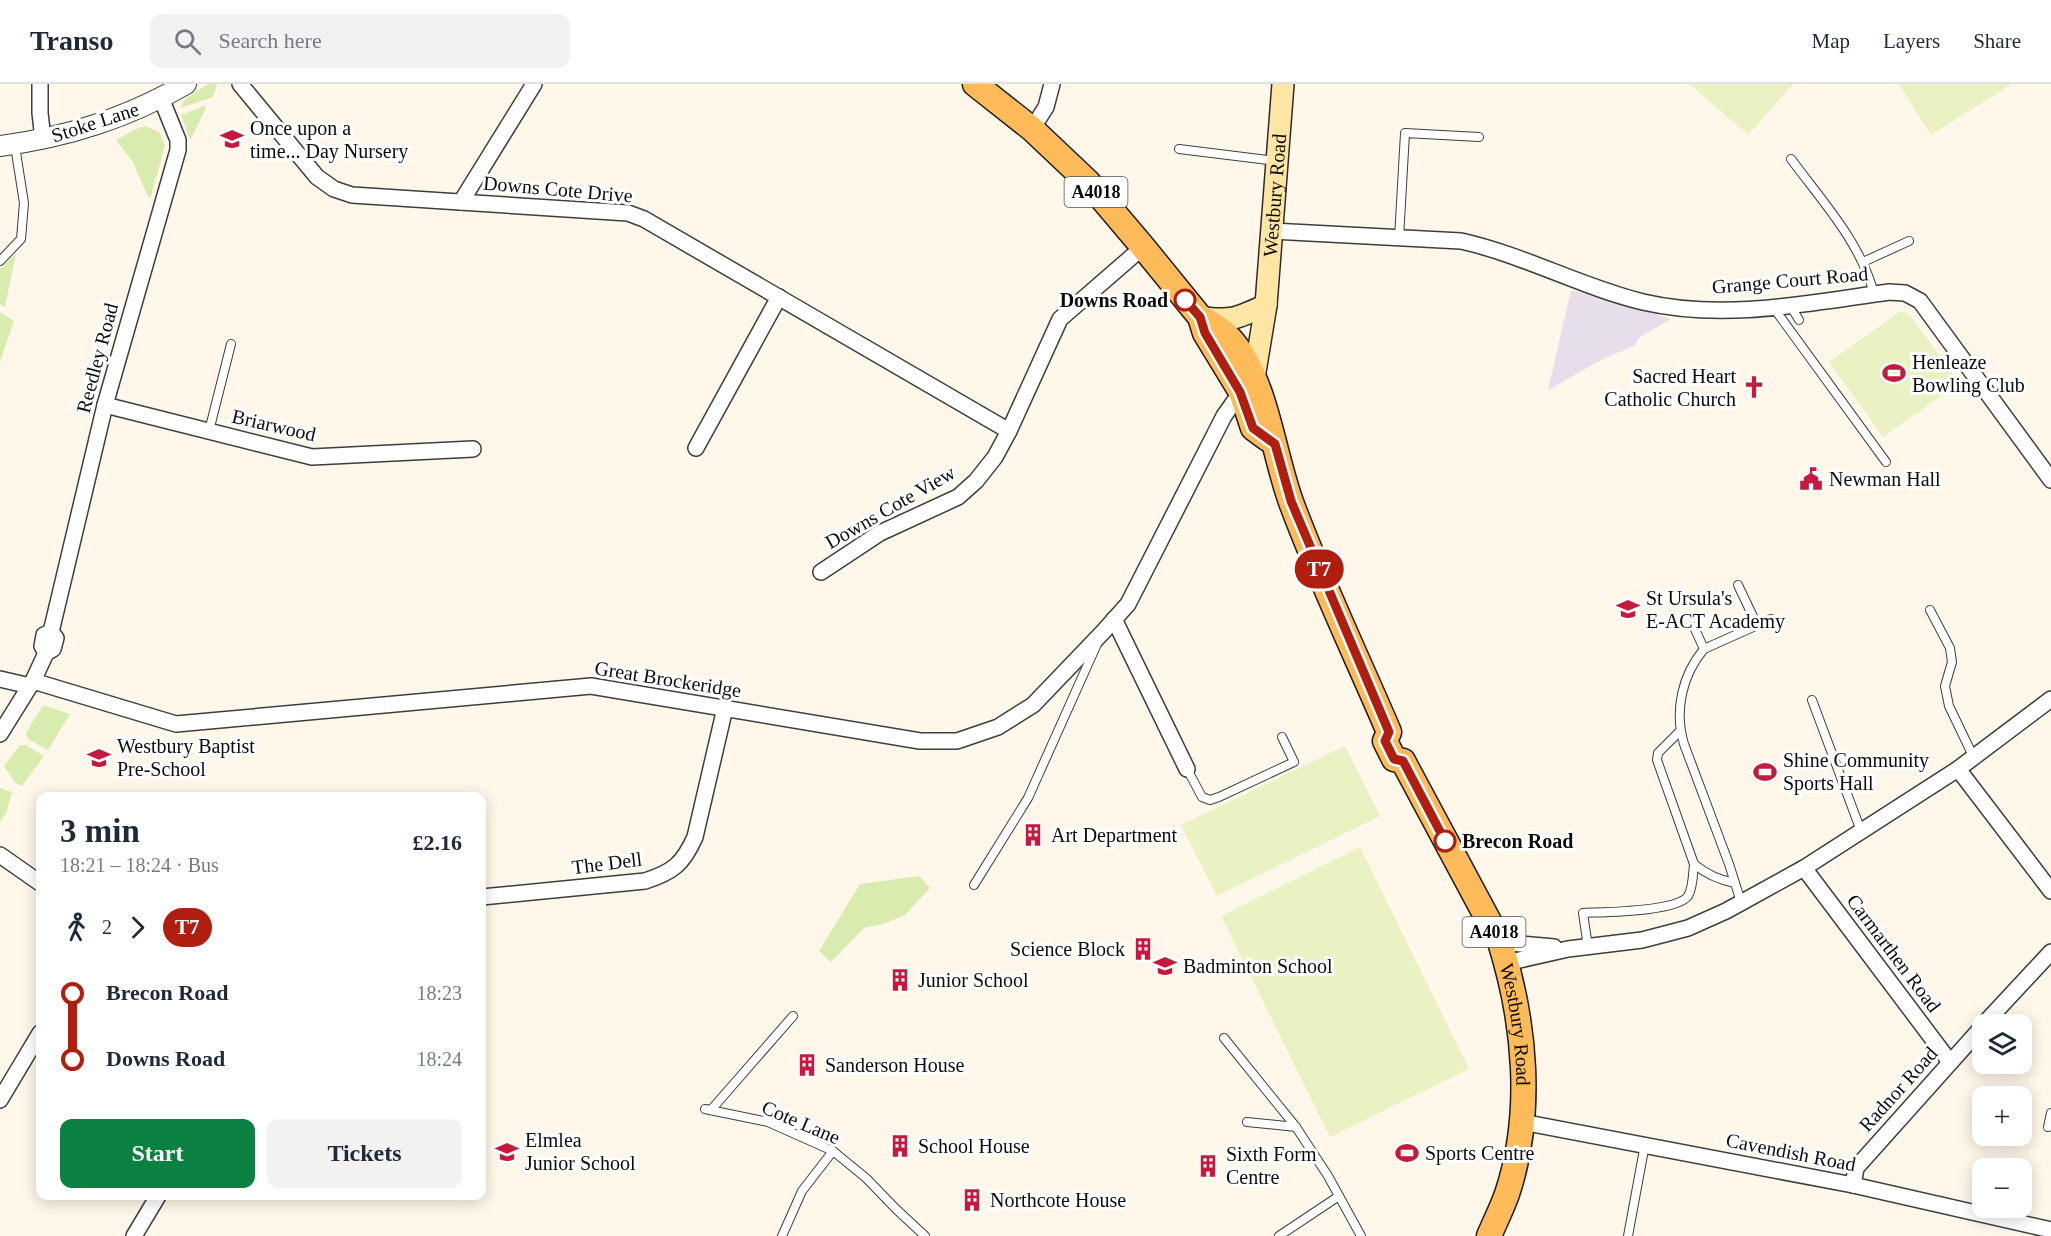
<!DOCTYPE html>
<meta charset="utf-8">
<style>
body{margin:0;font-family:Georgia,serif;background:#f2f2f3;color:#1f2937;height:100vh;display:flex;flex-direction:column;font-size:22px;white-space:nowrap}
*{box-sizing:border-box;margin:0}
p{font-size:20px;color:#747a83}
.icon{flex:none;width:33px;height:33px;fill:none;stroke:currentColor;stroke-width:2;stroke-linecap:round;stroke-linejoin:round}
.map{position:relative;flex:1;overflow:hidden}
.sheet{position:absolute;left:36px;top:708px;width:450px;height:408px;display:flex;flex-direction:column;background:#fff;border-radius:12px;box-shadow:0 3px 15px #0003}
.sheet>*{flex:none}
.badge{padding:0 12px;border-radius:20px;font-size:21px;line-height:39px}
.tools{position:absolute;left:1972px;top:930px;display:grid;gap:12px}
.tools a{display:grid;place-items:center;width:60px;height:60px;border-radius:12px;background:#fff;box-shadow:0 3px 15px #0003;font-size:30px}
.map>.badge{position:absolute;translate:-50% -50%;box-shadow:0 0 0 3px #fff}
.legs{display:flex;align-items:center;gap:9px;height:66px;padding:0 24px;font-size:20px}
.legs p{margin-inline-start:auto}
.head{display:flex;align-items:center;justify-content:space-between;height:102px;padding:0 24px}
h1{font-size:33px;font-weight:700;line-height:45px}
.button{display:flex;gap:12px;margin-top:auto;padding:12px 24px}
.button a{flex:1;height:69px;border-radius:12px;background:#0b8043;color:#fff;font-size:24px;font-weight:700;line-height:69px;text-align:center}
.button a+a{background:#f2f2f3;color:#1f2937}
ul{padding:0 24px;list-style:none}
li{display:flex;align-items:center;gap:21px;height:66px;font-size:22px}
li i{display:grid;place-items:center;width:9px;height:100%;margin:0 8px;background:currentColor}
li i::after{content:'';width:15px;height:15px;margin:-8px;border:4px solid;border-radius:50%;background:#fff}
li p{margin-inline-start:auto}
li:first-child i{background:linear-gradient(#0000 50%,currentColor 0)}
li:last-child i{background:linear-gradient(currentColor 50%,#0000 0)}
header{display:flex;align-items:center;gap:36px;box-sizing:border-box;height:84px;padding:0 30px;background:#fff;border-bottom:2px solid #e0e1e3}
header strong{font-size:28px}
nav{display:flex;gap:33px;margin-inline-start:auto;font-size:21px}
.search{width:420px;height:54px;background:#f2f2f3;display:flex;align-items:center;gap:15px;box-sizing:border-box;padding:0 21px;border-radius:12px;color:#747a83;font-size:22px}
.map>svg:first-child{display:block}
</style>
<header>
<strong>Transo</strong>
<div class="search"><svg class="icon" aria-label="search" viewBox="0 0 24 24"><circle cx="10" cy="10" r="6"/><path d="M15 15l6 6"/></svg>Search here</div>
<nav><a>Map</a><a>Layers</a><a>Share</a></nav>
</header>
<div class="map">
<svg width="2051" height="1152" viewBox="0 0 2051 1152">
<rect width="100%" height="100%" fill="#fff7e9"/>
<!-- industrial -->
<polygon fill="#e7deeb" points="1571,206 1625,221 1671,235 1640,253 1634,262 1601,276 1548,306"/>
<!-- green -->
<g fill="#d9ecb0">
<polygon points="208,0 217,0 213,13 180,24 185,15"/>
<polygon points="204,22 206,24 191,55 189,54 181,31"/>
<polygon points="146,42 159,48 165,61 151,113 148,113 133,78 116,56 136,45"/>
<polygon points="16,169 5,223 0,220 0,185"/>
<polygon points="0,228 14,237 0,278"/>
<polygon points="43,621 70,630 48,666 28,655 26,649"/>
<polygon points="20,661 26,661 44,672 22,702 15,699 4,682"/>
<polygon points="0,704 12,708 7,727 0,738"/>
<polygon points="919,792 930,804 905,831 883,840 864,844 831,878 819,867 860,800"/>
</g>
<!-- pitch -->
<g fill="#eaf2c3">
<polygon points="1689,0 1793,0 1748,51"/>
<polygon points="1899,0 2009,0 2010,1 1931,51"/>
<polygon points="1901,227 1910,231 1959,299 1883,353 1829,278"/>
<polygon points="1345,662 1380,732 1217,812 1181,741"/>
<polygon points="1360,763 1469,985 1330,1053 1221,832"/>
</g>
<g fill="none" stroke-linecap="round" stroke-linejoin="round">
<!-- service casing -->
<g stroke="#3e3e3e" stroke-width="10">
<g id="service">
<polyline points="1179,65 1276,77"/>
<path d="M1791,75C1822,117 1861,159 1874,210"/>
<polyline points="1399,154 1405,49 1479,53"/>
<polyline points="0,177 21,155 24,119 15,62"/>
<polyline points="1863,178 1909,157"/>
<polyline points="1790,221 1799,236"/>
<polyline points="1773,223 1886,378"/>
<polyline points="209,347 231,260"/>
<polyline points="1738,501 1757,541"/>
<polyline points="1930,526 1950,564 1952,578 1945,602 1949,622 1974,674"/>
<polyline points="1694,543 1704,565"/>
<polyline points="1812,616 1861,747"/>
<path d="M1680,647L1658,669L1657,676L1694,780C1706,790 1719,796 1735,799"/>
<polyline points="1187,685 1202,713 1210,716 1219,713 1294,678 1282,653"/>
<polyline points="974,801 1028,714 1097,560"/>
<path d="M1741,818L1729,780L1684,660C1674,627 1682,591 1704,565L1771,535"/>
<path d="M1588,863L1583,829C1603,828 1677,828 1688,812C1693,804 1693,790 1694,780"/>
<polyline points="1224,954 1296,1043 1328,1092 1361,1152"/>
<polyline points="705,1025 768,1038 833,1067 866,1094 896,1125 925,1152"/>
<polyline points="711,1026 793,932"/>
<polyline points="1247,1038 1296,1043"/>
<polyline points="2048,1043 2051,1029"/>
<polyline points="782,1152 802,1107 833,1067"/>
<polyline points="1279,1152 1339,1112"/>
<polyline points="1628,1152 1645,1060"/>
</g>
</g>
<!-- minor casing -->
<g stroke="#3e3e3e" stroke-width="18">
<g id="minor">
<polyline points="40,0 40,29 43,55"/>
<polyline points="240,0 317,93 334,105 352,111 628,129 644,135 1009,347"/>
<polyline points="1032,45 1046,23 1052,0"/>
<polyline points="461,118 534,0"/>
<path d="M1272,147L1461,157C1524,171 1581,203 1643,218C1724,237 1809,219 1889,208L1905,209L1920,217L2051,396"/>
<polyline points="105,321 312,373 473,365"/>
<polyline points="696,364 779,213"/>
<polyline points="821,488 880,449 958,413 976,397 995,373 1009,347 1060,235 1143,163"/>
<polyline points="1114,535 1187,685"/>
<polyline points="46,569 42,562 44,551 51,548 105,321 178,66 178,56 161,14"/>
<polyline points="0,595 30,602"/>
<polyline points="33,597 176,640 591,602 920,657 957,657 998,643 1033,621 1103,548 1128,520 1224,332 1243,305"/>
<polyline points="0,650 33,597 46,569 53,565 56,554 51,548"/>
<polyline points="1958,685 2051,807"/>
<polyline points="0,771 40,799"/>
<polyline points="1804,784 1950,978"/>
<path d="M482,813L645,797C673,788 683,780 695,753L725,624"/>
<polyline points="1500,858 1554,863"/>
<polyline points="1506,879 1568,865 1642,856 1688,844 1726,827 1804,784 1958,685 2051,615"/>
<polyline points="1984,940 2051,868"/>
<polyline points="0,1016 40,949"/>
<polyline points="1522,1038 1853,1101 2051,1146"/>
<polyline points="1853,1101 1856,1084 1983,942"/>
<polyline points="134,1152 158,1112"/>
</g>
</g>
<!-- tertiary casing -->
<g stroke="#3e3e3e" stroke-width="22">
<path id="tertiary" d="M0,62C68,53 127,34 186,0"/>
</g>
<!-- secondary casing -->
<g stroke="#2d2d2d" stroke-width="24">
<g id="secondary">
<path d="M1200,233C1231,238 1238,234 1266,221"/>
<path id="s1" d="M1254,294L1266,221L1283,0"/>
</g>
</g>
<!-- primary casing -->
<g stroke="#1c1c1c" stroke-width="27">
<g id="primary">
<polyline points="975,0 1032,45 1088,98 1143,163 1200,233 1205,249 1241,308 1253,344 1268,355"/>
<path id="s2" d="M1200,233C1220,244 1230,251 1243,272C1268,314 1274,370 1291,418C1320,496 1356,571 1389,648L1385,657L1394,675L1403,677L1500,858C1525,938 1534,1029 1507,1110C1502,1124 1495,1138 1489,1152"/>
</g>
</g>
<!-- service -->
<use href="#service" stroke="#fff" stroke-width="8"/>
<!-- minor -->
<use href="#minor" stroke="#fff" stroke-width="15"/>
<!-- tertiary -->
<use href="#tertiary" stroke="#fff" stroke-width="20"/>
<!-- secondary -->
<use href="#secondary" stroke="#ffe6a4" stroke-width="21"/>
<!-- primary -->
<use href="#primary" stroke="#ffbb59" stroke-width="24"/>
</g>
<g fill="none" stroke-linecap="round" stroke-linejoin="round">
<!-- line-1 casing -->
<g stroke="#fff" stroke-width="14">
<polyline id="line-1" points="1185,216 1200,233 1205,249 1240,308 1253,344 1275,360 1291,417 1389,648 1385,657 1394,675 1403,677 1445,757"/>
</g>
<!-- line-1 -->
<use href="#line-1" stroke="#af1e0e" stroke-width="9"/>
</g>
<!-- icons -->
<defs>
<g id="school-bare" transform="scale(1.8)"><path d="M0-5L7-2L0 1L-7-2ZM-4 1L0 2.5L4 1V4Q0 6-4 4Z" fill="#c41a3e" stroke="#fff" stroke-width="2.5" paint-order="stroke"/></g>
<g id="stadium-bare" transform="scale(1.8)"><path d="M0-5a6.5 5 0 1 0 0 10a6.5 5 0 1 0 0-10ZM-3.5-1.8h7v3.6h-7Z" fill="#c41a3e" stroke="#fff" stroke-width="2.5" paint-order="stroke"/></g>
<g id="church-bare" transform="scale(1.8)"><path d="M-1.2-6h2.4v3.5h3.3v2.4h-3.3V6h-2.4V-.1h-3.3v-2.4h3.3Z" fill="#c41a3e" stroke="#fff" stroke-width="2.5" paint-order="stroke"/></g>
<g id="civic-bare" transform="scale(1.8)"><path d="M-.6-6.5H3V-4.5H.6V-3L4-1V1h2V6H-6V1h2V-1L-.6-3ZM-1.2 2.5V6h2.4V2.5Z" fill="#c41a3e" stroke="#fff" stroke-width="2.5" paint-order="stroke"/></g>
<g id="building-bare" transform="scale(1.8)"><path d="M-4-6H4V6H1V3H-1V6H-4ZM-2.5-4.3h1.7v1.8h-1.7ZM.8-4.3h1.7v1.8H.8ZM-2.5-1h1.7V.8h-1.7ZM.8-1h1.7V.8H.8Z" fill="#c41a3e" stroke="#fff" stroke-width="2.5" paint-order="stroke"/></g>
</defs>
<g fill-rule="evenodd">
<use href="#school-bare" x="232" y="55"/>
<use href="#stadium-bare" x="1894" y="289"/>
<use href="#church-bare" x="1754" y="303"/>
<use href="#civic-bare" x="1811" y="395"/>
<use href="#school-bare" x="1628" y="525"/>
<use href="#school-bare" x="99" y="674"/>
<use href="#stadium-bare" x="1765" y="688"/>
<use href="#building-bare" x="1033" y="751"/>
<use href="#building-bare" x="1143" y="865"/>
<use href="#school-bare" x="1165" y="882"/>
<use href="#building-bare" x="900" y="896"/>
<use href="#building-bare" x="807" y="981"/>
<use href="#building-bare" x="900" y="1062"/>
<use href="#school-bare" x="507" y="1068"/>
<use href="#stadium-bare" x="1407" y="1069"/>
<use href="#building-bare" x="1208" y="1082"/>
<use href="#building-bare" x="972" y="1116"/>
</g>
<!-- markers -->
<g fill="#fff" stroke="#af1e0e" stroke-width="3">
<circle cx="1185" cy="216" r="10"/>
<circle cx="1445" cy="757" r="10"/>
</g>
<g text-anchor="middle" stroke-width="6" stroke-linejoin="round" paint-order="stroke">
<!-- shield labels -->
<g fill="#fff" stroke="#545454" stroke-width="1.5">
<rect x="1064.5" y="93" width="63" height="30" rx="4.5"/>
<rect x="1462.5" y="833" width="63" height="30" rx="4.5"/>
</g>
<g font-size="18" font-weight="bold" fill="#0b0b0b">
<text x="1096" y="114">A4018</text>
<text x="1494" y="854">A4018</text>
</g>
<!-- street labels -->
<g font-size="20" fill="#0b0b0b" stroke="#fff">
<text transform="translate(95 38) rotate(-18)" y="7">Stoke Lane</text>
<text transform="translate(558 105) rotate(5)" y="7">Downs Cote Drive</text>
<text dy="7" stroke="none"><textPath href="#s1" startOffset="184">Westbury Road</textPath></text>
<text transform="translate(1790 196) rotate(-5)" y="7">Grange Court Road</text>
<text transform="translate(97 274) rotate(-75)" y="7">Reedley Road</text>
<text transform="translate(274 341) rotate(13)" y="7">Briarwood</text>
<text transform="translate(890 423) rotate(-30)" y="7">Downs Cote View</text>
<text transform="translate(668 595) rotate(9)" y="7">Great Brockeridge</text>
<text transform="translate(607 779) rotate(-7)" y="7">The Dell</text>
<text transform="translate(1894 869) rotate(53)" y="7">Carmarthen Road</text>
<text dy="7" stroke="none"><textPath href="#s2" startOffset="792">Westbury Road</textPath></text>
<text transform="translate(1898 1005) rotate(-48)" y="7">Radnor Road</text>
<text transform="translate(801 1038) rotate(23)" y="7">Cote Lane</text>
<text transform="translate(1791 1068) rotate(11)" y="7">Cavendish Road</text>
</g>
<!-- poi labels -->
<g font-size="20" fill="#0b0b0b" stroke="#fff" text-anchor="start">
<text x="250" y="51">Once upon a<tspan x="250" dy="23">time... Day Nursery</tspan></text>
<text x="1912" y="285">Henleaze<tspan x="1912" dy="23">Bowling Club</tspan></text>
<text x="1736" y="299" text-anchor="end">Sacred Heart<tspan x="1736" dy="23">Catholic Church</tspan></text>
<text x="1829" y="402">Newman Hall</text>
<text x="1646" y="521">St Ursula's<tspan x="1646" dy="23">E-ACT Academy</tspan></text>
<text x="117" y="669">Westbury Baptist<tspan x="117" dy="23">Pre-School</tspan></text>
<text x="1783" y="683">Shine Community<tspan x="1783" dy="23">Sports Hall</tspan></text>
<text x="1051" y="758">Art Department</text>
<text x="1125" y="872" text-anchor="end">Science Block</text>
<text x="1183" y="889">Badminton School</text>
<text x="918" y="903">Junior School</text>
<text x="825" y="988">Sanderson House</text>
<text x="525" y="1063">Elmlea<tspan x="525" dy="23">Junior School</tspan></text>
<text x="918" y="1069">School House</text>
<text x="1425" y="1076">Sports Centre</text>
<text x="1226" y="1077">Sixth Form<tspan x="1226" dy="23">Centre</tspan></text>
<text x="990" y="1123">Northcote House</text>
</g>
<!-- stop labels -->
<g font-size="20" font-weight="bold" fill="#0b0b0b" stroke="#fff" text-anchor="end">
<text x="1168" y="223">Downs Road</text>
<text x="1462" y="764" text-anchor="start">Brecon Road</text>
</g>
</g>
</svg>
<div class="tools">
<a><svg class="icon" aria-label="layers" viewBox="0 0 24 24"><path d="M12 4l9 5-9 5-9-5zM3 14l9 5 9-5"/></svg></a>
<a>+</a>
<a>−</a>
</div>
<b class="badge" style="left:1319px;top:485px;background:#af1e0e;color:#fff">T7</b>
<section class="sheet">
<div class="head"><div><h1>3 min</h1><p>18:21 – 18:24 · Bus</p></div><b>£2.16</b></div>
<div class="legs"><svg class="icon" aria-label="walk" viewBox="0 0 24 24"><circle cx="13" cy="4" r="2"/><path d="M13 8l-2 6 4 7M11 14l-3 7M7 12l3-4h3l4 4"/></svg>2<svg class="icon" aria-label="forward" viewBox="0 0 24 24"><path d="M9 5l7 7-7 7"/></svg><b class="badge" style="background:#af1e0e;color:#fff">T7</b></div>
<ul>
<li><i style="color:#af1e0e"></i><b>Brecon Road</b><p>18:23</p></li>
<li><i style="color:#af1e0e"></i><b>Downs Road</b><p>18:24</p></li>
</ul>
<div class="button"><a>Start</a><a>Tickets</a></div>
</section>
</div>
